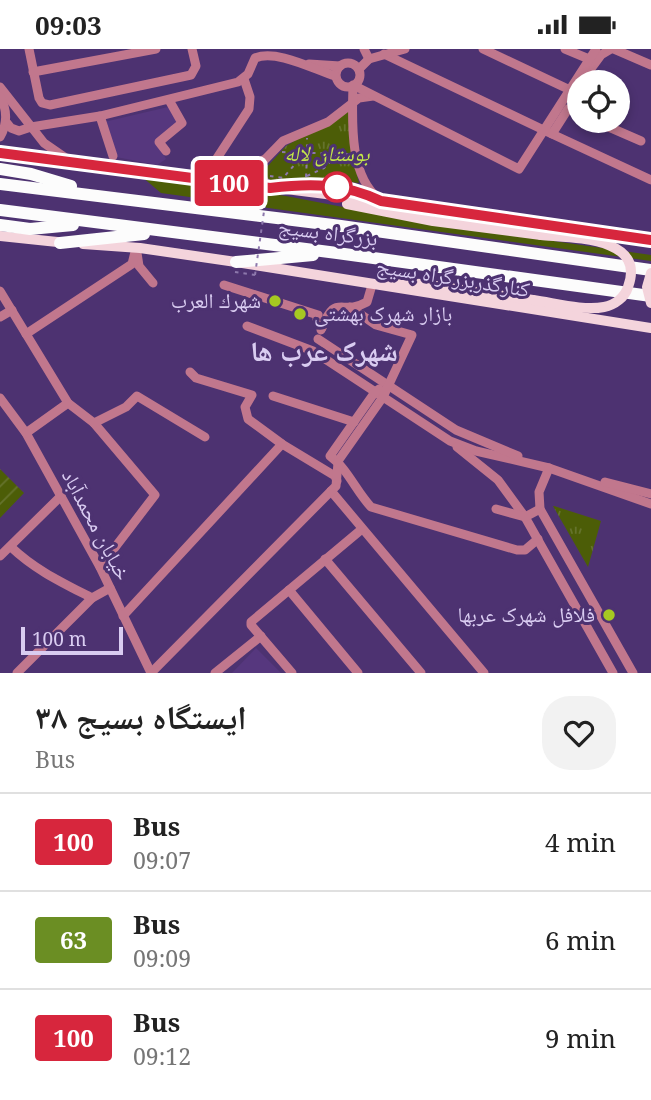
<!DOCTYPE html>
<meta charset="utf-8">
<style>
body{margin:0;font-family:"Noto Serif","Noto Naskh Arabic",serif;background:#f2f2f2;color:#222;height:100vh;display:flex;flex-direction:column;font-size:26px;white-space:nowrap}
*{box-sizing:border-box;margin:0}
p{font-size:23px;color:#767676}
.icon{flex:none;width:38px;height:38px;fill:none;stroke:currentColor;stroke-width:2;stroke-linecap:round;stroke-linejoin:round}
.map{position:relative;height:624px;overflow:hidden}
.drawer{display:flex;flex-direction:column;background:#fff;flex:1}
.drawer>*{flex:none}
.badge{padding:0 14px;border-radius:5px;font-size:24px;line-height:46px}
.fabs{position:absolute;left:567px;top:21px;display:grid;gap:14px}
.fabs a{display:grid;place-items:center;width:63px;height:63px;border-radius:50%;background:#fff;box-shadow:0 4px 10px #0003;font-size:35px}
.scale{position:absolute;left:21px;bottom:18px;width:102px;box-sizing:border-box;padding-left:7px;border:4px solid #d9ccf1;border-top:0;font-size:19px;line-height:24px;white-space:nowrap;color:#d9ccf1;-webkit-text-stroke:5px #4d3271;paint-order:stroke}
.map>.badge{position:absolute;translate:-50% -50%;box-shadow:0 0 0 4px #fff}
.round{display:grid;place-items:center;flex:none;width:74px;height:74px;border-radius:28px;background:#f2f2f2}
.summary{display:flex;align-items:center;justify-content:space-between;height:119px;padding:0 35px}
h1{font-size:33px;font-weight:700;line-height:52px}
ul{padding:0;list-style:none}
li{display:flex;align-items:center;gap:21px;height:98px;padding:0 35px;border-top:2px solid #e0e0e0}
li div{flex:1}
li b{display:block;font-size:26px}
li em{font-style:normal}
li .badge{min-width:77px;font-weight:700;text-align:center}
.status{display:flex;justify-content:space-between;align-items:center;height:49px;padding:0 35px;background:#fff;direction:ltr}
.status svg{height:19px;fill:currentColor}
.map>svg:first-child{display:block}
</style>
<div class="status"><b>09:03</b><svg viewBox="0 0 49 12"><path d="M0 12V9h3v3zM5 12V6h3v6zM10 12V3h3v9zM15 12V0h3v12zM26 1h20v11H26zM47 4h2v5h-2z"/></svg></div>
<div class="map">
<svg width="651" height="624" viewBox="0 0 651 624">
<defs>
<pattern id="park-tufts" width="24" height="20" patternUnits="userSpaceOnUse" patternTransform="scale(1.75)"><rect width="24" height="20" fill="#4c5d07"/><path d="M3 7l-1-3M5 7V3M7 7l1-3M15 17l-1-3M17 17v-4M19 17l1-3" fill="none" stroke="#65732c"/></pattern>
<pattern id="garden-furrows" width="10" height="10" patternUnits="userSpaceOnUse" patternTransform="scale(1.75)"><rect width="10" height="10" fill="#4c5d07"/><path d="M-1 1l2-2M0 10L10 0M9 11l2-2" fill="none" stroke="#65732c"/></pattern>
</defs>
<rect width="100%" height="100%" fill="#4d3271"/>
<!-- built -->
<g fill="#56377e">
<polygon points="168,58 178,73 156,92 166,110 157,116 116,108 104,73"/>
<polygon points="256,599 281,624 232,624"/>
</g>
<!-- grass -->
<polygon fill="#4c5d07" points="141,127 286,147 415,172 651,206 651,212 161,144"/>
<!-- park -->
<g fill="url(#park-tufts)">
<polygon points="349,59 353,109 359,134 325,130 271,133 265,128 265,120 286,97"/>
<polygon points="554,457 601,472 588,518 553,457"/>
</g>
<!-- garden -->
<polygon fill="url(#garden-furrows)" points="0,420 24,444 0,469"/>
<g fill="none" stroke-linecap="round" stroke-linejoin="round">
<!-- path -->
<g stroke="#8d78ac" stroke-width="2" stroke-dasharray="3.5 5" stroke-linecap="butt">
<polyline points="307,99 307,89"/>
<polyline points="282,103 301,104"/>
<polyline points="312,104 348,105"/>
<polyline points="270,127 283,129 303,106"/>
<polyline points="307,127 324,119 337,106"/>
<polyline points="306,128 307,108 311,104 307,99 302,104 307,108"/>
<polyline points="235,223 255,226"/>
</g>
<!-- minor -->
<g stroke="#c1778d" stroke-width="9">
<polyline points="29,0 39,49 42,54 50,56 191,26 196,17 192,0"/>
<polyline points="364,0 369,10"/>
<polyline points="483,0 568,40"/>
<polyline points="565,0 589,10"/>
<polyline points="614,0 651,16"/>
<polyline points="384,5 552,85"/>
<circle cx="348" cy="26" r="12"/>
<polyline points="309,15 340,17"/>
<polyline points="359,20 369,10 405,0"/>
<polyline points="33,23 156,0"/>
<polyline points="581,33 601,6 611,0"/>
<polyline points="0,38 44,94 70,112"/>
<polyline points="573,45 579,36"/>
<path d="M0,48C8,61 7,76 0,88"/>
<polyline points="579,65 568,60 552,85 651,131"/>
<polyline points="100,67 113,107"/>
<polyline points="595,72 641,92"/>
<path d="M7,74L11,79L19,82L31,78L100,67L238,33L248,25L255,9C276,0 313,20 335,27"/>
<polyline points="166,102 159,93 182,74 169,51"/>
<path d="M263,111C261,123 260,131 271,139"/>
<polyline points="206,126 249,60 250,48 244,30"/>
<polyline points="241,135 283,92 328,73 359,49 373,47"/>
<path d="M285,137C314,133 346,135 373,149"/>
<path d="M380,151C349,127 352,73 353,36L519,120L596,0"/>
<polyline points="137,204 139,217 153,234"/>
<polyline points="224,236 318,266 317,270 322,279"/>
<polyline points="0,242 68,354 94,374 155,446 100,518"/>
<polyline points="0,268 12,261"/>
<polyline points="247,277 313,302 450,392 476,402 549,419 651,455"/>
<path d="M321,281C336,242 340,268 367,253L372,236"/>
<polyline points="26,285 132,215 136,199"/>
<polyline points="318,290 456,381 518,407"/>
<polyline points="190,323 196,329 252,346 245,358 248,370 282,395 335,427 337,432"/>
<path d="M379,340L375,343L330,407C347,419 356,442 371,458L517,501H525L538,490"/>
<polyline points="273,347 354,373"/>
<polyline points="0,349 26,384 100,518 151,624"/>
<polyline points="94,374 126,358 137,347 205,388"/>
<polyline points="26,384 68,354"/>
<polyline points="457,398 498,431 525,468 613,624"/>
<polyline points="338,412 383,348 412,286 376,276 350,258"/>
<polyline points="549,419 539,443 540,460 633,624"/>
<polyline points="605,433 651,445"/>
<polyline points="331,442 484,624"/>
<polyline points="496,460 525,468 540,460"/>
<path d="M11,498C35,521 63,534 92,549"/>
<polyline points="0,507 61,447"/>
<polyline points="325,510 421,624"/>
<polyline points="289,541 358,624"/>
<polyline points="123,567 282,395"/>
<polyline points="17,624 92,549 110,539"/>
<polyline points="151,624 336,437 338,414"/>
<polyline points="215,624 261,587"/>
<polyline points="292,624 251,576 251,573 362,480"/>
</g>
<!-- major -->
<g stroke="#f4d4dc" stroke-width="10">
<polyline points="0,104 381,152 651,191"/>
<polyline points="347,155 433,172 541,186"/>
<polyline points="0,187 67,194"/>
<polyline points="83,195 140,199 236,213 651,279"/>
<polyline points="400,234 422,235 533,251"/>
</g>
<!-- highway -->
<g stroke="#fcfcfc" stroke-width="12">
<polyline points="0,120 31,125 71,137"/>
<polyline points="0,135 341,177 651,221"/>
<polyline points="0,161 337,204 651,247"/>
<polyline points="0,176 30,180 73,176"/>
<polyline points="60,194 144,185"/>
<polyline points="236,213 313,206"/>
</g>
<!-- path-bridge -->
<polyline stroke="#8d78ac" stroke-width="2" stroke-dasharray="3.5 5" stroke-linecap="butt" points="255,226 269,127"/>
<!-- major-bridge -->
<g stroke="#f4d4dc" stroke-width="10">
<polyline points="651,224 647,238 651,254"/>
<path d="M533,251C555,254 583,262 604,258C615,256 625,248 628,238C647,187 571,189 541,186"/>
</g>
</g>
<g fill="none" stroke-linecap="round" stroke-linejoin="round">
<!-- line casing -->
<g stroke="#fff" stroke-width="16">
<path id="line" d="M0,104L270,139C311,134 343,134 381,152L651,191"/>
</g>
<!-- line -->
<use href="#line" stroke="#d7263d" stroke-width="10"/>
</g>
<!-- markers -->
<circle fill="#fff" stroke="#d7263d" stroke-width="3.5" cx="337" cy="138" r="14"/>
<g fill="#a6c821" stroke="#4d3271" stroke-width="2.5">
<circle cx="275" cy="252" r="7"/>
<circle cx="300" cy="265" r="7"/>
<circle cx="609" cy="566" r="7"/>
</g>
<g text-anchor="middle" stroke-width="6" stroke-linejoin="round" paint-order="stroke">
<!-- park labels -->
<g font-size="21" font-style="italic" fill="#c4e848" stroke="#4d3271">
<text x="327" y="112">بوستان لاله</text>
</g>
<!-- street labels -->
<g font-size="21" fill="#d9ccf1" stroke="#4d3271">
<text transform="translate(328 184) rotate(7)" y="7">بزرگراه بسیج</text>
<text transform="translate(453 229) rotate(9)" y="7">کنارگذربزرگراه بسیج</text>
<text transform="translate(96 476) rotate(62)" y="7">خیابان محمدآباد</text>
</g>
<!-- poi labels -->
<g font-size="21" fill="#d9ccf1" stroke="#4d3271" text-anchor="end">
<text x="261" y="259">شهرك العرب</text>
<text x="314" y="272" text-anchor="start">بازار شهرک بهشتی</text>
<text x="595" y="573">فلافل شهرک عربها</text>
</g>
<!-- district labels -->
<g font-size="28" font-weight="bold" fill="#d9ccf1" stroke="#4d3271">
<text x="324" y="312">شهرک عرب ها</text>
</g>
</g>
</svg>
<div class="fabs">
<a><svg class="icon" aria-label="locate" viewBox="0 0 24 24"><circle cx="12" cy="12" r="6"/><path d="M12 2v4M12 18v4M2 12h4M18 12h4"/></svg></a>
</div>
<div class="scale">100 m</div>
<b class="badge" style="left:229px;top:134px;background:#d7263d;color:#fff">100</b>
</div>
<section class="drawer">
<div class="summary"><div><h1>ایستگاه بسیج ۳۸</h1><p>Bus</p></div><a class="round"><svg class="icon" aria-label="heart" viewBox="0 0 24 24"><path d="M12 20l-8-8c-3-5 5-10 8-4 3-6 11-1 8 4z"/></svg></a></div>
<ul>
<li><span class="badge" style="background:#d7263d;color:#fff">100</span><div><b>Bus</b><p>09:07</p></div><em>4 min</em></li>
<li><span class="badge" style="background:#6b8e23;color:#fff">63</span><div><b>Bus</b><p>09:09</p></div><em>6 min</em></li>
<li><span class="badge" style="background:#d7263d;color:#fff">100</span><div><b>Bus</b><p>09:12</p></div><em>9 min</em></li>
</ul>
</section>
